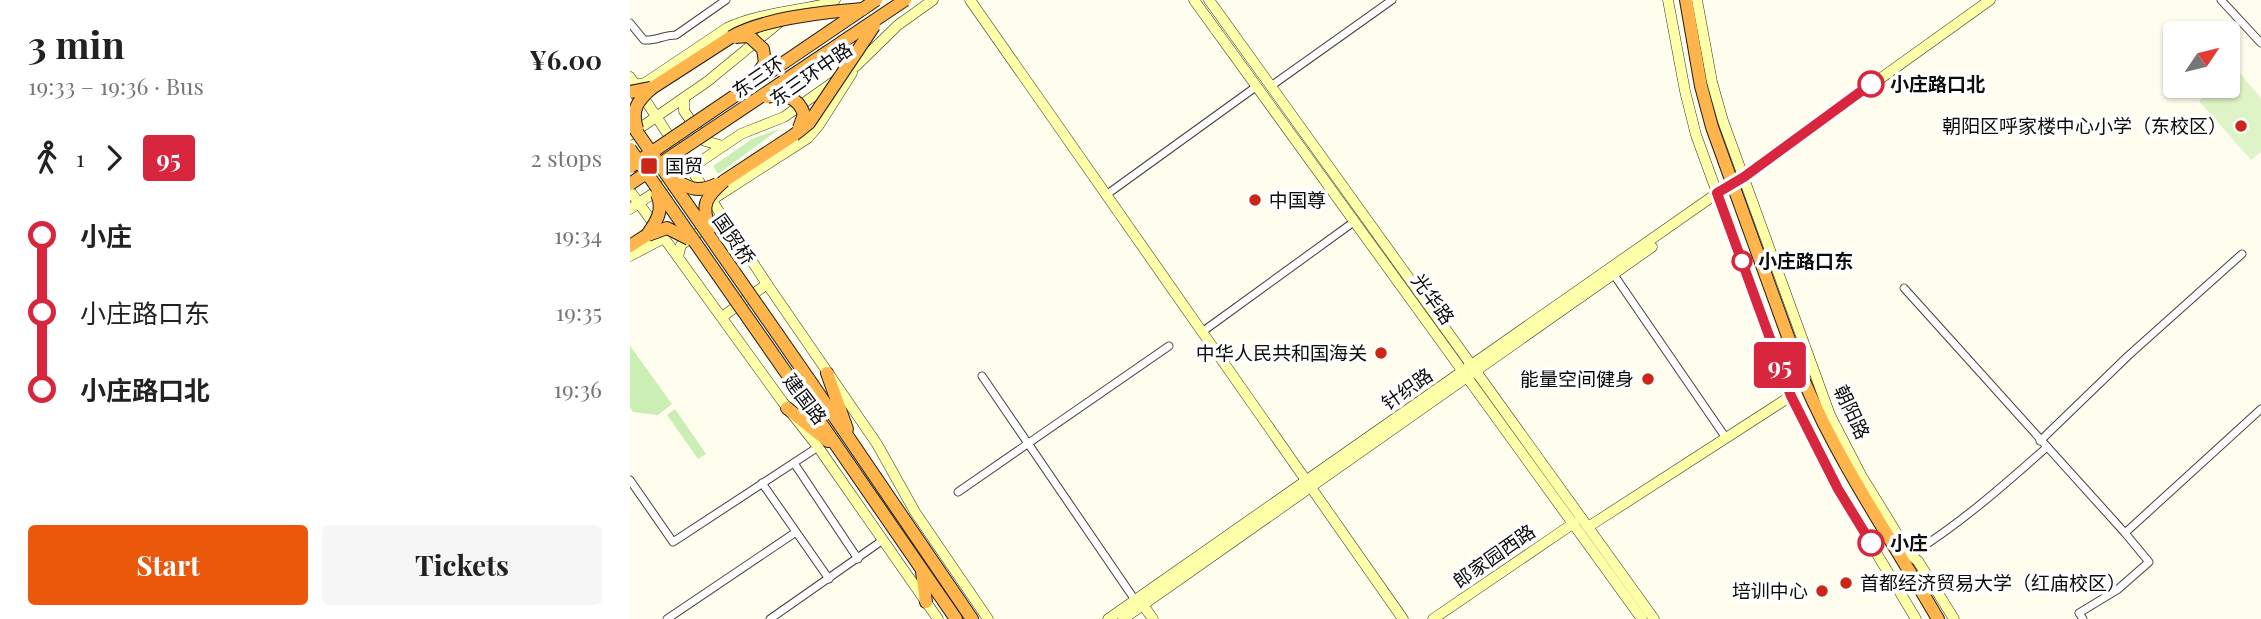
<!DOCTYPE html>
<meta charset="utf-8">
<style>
body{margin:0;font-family:"Playfair Display","Noto Sans SC",serif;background:#f6f6f6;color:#222;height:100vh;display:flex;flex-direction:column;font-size:26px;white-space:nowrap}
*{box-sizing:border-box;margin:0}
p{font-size:23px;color:#767676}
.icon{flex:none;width:38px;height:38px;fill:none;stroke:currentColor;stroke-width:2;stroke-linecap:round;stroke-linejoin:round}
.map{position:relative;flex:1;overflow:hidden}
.drawer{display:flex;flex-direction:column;background:#fff;width:630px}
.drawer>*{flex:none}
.badge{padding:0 14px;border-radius:5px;font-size:24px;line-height:46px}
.needle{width:46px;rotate:55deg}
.buttons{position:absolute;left:1533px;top:21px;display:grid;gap:14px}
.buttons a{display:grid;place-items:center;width:77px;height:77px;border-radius:7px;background:#fff;box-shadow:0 2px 5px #0004;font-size:35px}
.map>.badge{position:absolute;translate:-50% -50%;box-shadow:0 0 0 4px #fff}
.legs{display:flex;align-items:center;gap:10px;height:77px;padding:0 28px;font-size:23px}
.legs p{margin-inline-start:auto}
.headline{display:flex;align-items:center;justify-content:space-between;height:119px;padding:0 28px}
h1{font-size:38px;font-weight:700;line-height:52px}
.primary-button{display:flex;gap:14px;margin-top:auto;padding:14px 28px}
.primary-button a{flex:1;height:80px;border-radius:7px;background:#ea580c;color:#fff;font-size:28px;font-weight:700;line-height:80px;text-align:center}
.primary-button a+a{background:#f6f6f6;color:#222}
ul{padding:0 28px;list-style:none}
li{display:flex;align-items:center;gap:24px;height:77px;font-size:26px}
li i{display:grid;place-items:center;width:10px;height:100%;margin:0 9px;background:currentColor}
li i::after{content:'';width:18px;height:18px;margin:-9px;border:5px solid;border-radius:50%;background:#fff}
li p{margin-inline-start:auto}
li:first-child i{background:linear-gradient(#0000 50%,currentColor 0)}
li:last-child i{background:linear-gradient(currentColor 50%,#0000 0)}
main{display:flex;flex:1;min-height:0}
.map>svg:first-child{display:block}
</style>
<main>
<section class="drawer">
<div class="headline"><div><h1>3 min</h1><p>19:33 – 19:36 · Bus</p></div><b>¥6.00</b></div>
<div class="legs"><svg class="icon" aria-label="walk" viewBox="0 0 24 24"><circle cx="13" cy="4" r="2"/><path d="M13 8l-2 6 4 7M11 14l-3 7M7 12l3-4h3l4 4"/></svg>1<svg class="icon" aria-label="forward" viewBox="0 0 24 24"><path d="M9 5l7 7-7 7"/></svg><b class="badge" style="background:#d7263d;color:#fff">95</b><p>2 stops</p></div>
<ul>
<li><i style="color:#d7263d"></i><b>小庄</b><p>19:34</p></li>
<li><i style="color:#d7263d"></i><span>小庄路口东</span><p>19:35</p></li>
<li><i style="color:#d7263d"></i><b>小庄路口北</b><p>19:36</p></li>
</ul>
<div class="primary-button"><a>Start</a><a>Tickets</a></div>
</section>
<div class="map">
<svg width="1631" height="619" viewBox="0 0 1631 619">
<defs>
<pattern id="grass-tufts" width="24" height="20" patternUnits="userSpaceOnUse" patternTransform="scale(1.75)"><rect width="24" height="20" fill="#caeeb3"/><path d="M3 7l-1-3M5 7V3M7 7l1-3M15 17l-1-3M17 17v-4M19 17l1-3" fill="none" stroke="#accb99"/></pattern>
</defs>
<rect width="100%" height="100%" fill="#fffeee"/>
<!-- grass -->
<polygon fill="url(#grass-tufts)" points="151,128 88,174 83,166 122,139"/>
<!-- park -->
<g fill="#caeeb3">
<polygon points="0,346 42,404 28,415 3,412 0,407"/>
<polygon points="45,409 76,454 68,459 37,415"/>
</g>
<!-- pitch -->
<polygon fill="#def4c6" points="1606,69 1631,98 1631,152 1621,160 1569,101 1587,86 1598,86 1598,76"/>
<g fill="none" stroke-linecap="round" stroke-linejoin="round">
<!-- street casing -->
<g stroke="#404040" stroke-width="9">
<g id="street">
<polyline points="1591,0 1631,43"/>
<path d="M0,23L14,40C26,41 34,35 46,35L96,0"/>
<polyline points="641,86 762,0"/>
<polyline points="476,195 627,86"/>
<polyline points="982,272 1096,438"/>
<polyline points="1274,288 1495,533 1631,409"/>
<polyline points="572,332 725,221"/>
<polyline points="352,376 505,600"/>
<polyline points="1410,441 1499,355 1612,254"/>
<polyline points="164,463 228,559"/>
<polyline points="0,480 43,542 188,447"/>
<polyline points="132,483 199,579"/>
<polyline points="328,492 539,346"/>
<path d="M1280,555C1330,524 1373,486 1417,447"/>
<polyline points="37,619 166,532"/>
<polyline points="140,619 253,540"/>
<polyline points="1453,619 1449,613 1487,590 1519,562 1495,533"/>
</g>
</g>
<!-- secondary casing -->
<g stroke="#2f2f2f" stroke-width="11">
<g id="secondary">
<polyline points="340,0 773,619"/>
<polyline points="564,0 1012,619"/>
<polyline points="579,0 1024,619"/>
<polyline points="1038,0 1055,91 1066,135 1161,396 1208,489 1286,619"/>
<polyline points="1067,0 1082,82 1093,121 1200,415 1231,475 1280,555 1288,561 1324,619"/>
<polyline points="0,77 137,284 247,444 285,512 358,619"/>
<path d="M5,85L15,83L97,28C127,14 163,11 196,4L205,0"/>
<polyline points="54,98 54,111 75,141 93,146"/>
<polyline points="0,135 78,81 151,21"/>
<polyline points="0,191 152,401 188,447 308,619"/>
<polyline points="83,199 178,138 189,125 222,73"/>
<polyline points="0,209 111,134 154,117 226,66 268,25 303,0"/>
<polyline points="0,256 34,238"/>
<polyline points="48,257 51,245 85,221 97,221"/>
<polyline points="92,317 137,284"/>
<polyline points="958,527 1161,396"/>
<polyline points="513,605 523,619"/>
<polyline points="478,619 1096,187 1113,177 1360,0"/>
<polyline points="493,619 1022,247"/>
<polyline points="803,619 944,523"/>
</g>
</g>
<!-- highway casing -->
<g stroke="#1e1e1e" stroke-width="14">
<g id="highway">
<path d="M1056,0L1071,86L1082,127L1174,381C1210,465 1262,540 1308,619"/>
<polyline points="22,88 101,37"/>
<polyline points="94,181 164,135"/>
<polyline points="0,246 17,235"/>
<polyline points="197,373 217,429"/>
<polyline points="178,378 342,619"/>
<polyline points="166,387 326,619"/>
<polyline points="157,408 198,441"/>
<polyline points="292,572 296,602"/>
</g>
</g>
<!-- street -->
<use href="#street" stroke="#fff" stroke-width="7"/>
<!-- secondary -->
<use href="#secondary" stroke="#fdffa9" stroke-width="10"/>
<!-- highway -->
<use href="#highway" stroke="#ffb54c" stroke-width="12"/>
<!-- highway-bridge casing -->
<g stroke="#1e1e1e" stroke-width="14" stroke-linecap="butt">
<g id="highway-bridge">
<path d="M101,37C134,18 194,12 233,9"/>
<polyline points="105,37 119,36 133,49 135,63 123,80"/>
<polyline points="0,92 21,88"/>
<path d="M137,97C153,92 168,97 174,114L169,128"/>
<polyline points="0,122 178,378"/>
<path d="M7,129C1,110 7,101 22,88"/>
<polyline points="164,135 179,123 244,26"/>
<polyline points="0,149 166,387"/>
<polyline points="0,167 246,0"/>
<path d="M40,177C59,188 66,194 87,184"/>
<polyline points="0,184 275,0"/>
<path d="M80,228C70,205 76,197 94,181"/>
<path d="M17,235C27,221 34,210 27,194"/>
<polyline points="18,235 37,228 59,239"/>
</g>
</g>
<!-- highway-bridge -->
<use href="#highway-bridge" stroke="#ffb54c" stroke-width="12"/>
</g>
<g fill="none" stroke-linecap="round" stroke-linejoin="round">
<!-- line-1 casing -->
<g stroke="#fff" stroke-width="16">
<polyline id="line-1" points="1241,84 1114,177 1087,193 1161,396 1208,489 1241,543"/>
</g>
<!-- line-1 -->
<use href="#line-1" stroke="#d7263d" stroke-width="10"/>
</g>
<!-- markers -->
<g fill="#fff" stroke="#d7263d" stroke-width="3.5">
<circle cx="1241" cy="84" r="12"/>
<circle cx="1112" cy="261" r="9"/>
<circle cx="1241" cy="543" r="12"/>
</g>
<g fill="#cb2617" stroke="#fff" stroke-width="2.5">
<circle cx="1611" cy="126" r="7"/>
<rect x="10" y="157" width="18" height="18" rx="3.5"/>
<circle cx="625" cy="200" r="7"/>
<circle cx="751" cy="353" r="7"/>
<circle cx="1018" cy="379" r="7"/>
<circle cx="1216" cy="583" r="7"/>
<circle cx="1192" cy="591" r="7"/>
</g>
<g text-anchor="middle" stroke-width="7" stroke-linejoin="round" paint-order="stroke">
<!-- street labels -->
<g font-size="19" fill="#0d0d0d" stroke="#fff">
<text transform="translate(181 74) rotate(-35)" y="7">东三环中路</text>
<text transform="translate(128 77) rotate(-34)" y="7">东三环</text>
<text transform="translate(104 239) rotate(55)" y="7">国贸桥</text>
<text transform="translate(803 299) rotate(54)" y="7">光华路</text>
<text transform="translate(777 389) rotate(-35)" y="7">针织路</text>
<text transform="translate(175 399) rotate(53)" y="7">建国路</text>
<text transform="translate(1222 412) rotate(65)" y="7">朝阳路</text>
<text transform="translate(864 556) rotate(-35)" y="7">郎家园西路</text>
</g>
<!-- stop labels -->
<g font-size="19" font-weight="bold" fill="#0d0d0d" stroke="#fff" text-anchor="start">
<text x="1260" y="91">小庄路口北</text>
<text x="1128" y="268">小庄路口东</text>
<text x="1260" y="550">小庄</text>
</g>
<!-- poi labels -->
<g font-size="19" fill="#0d0d0d" stroke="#fff" text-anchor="end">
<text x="1597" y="133">朝阳区呼家楼中心小学（东校区）</text>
<text x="35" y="173" text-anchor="start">国贸</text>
<text x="639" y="207" text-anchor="start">中国尊</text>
<text x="737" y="360">中华人民共和国海关</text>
<text x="1004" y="386">能量空间健身</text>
<text x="1230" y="590" text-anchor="start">首都经济贸易大学（红庙校区）</text>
<text x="1178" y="598">培训中心</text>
</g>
</g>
</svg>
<div class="buttons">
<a><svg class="needle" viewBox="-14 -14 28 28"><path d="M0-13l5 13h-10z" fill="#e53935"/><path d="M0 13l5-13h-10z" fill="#767676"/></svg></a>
</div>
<b class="badge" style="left:1150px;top:365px;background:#d7263d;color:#fff">95</b>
</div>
</main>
